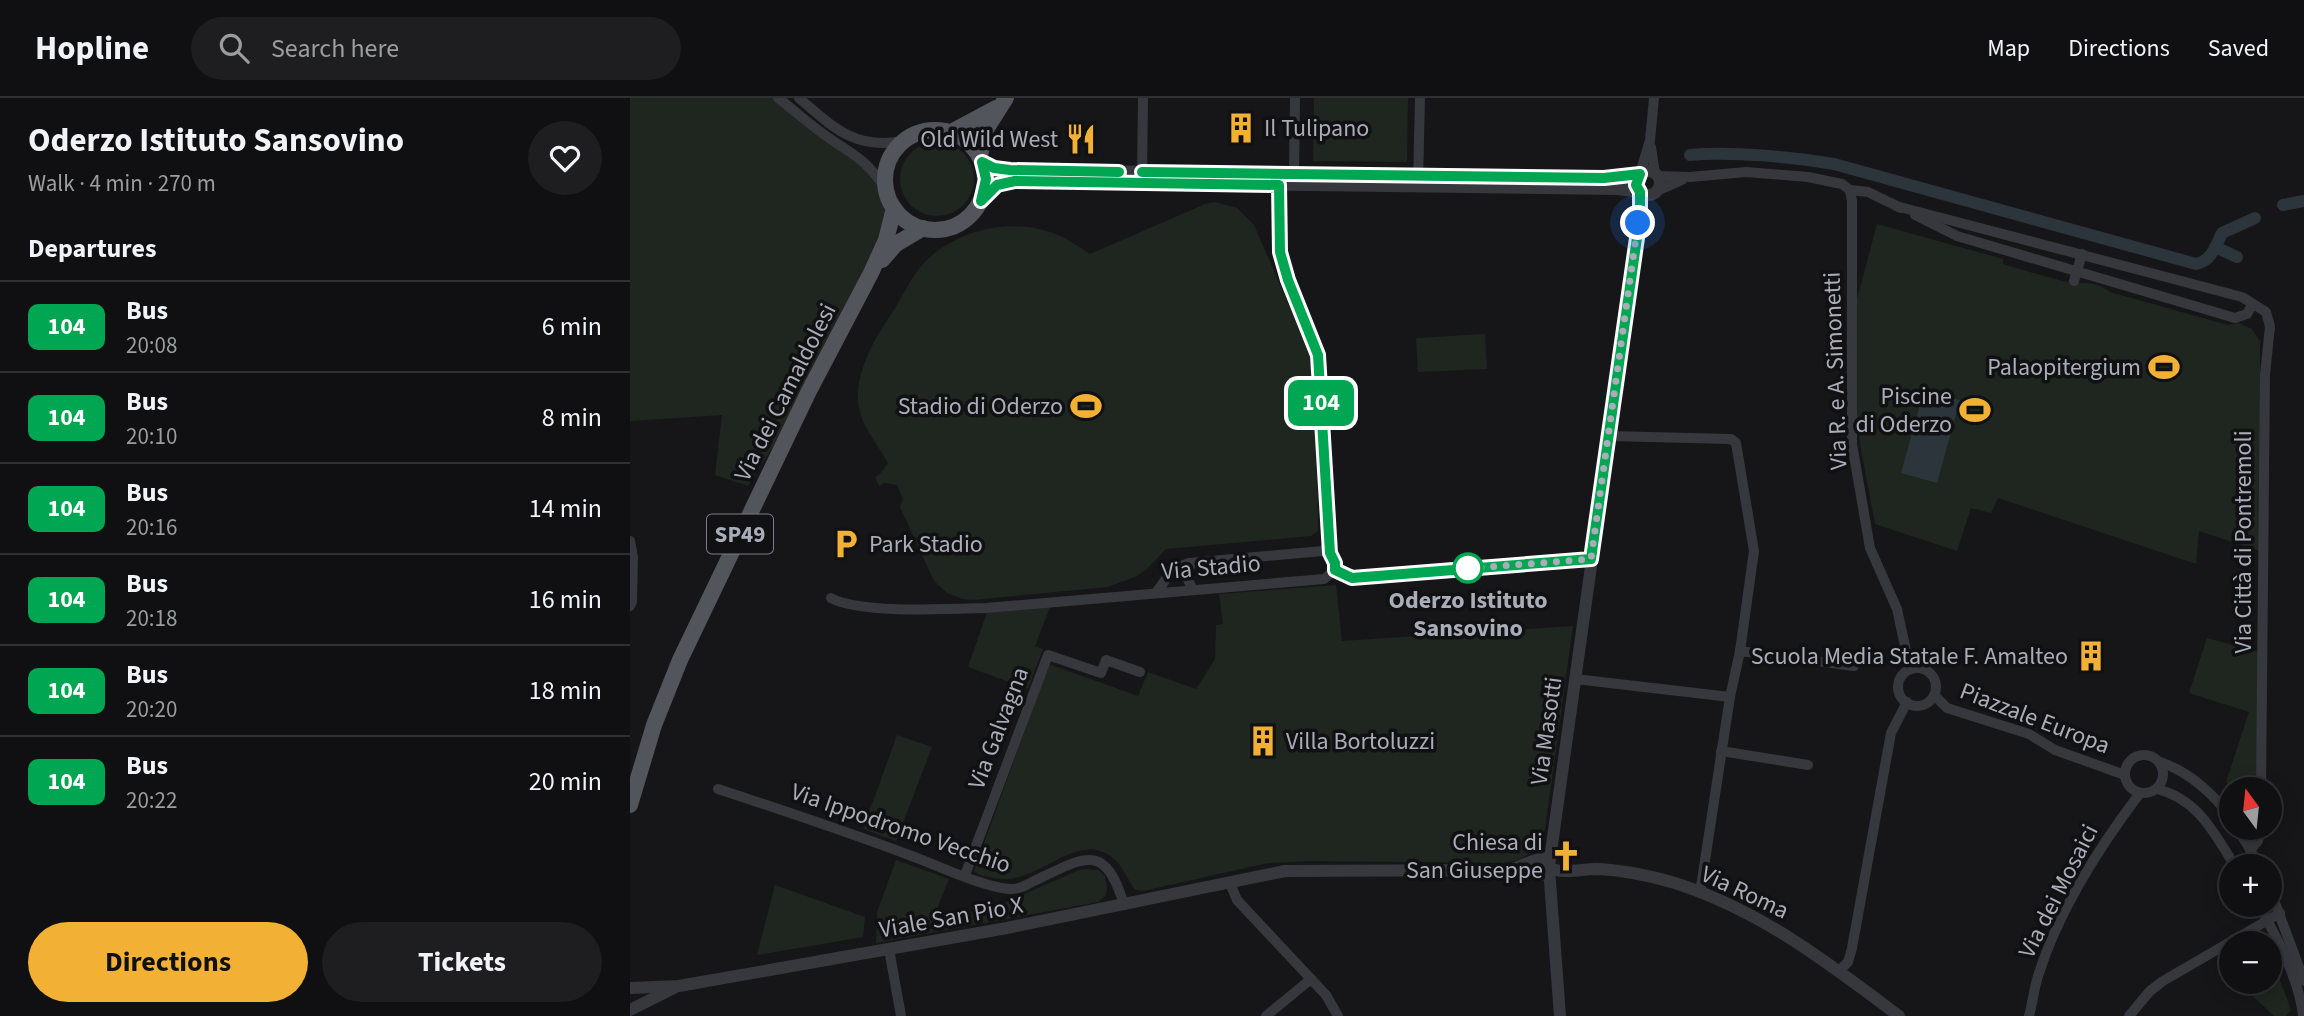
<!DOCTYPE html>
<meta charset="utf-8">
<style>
body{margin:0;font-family:"Source Sans 3",sans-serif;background:#1e1e20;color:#f1f3f6;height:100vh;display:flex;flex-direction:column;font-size:26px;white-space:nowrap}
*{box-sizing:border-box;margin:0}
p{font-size:23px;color:#9c9d9f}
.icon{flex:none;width:38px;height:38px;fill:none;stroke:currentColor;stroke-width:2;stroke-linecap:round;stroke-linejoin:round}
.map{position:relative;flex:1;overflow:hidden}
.side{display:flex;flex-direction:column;background:#101012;width:630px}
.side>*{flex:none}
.badge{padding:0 14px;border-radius:10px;font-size:24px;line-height:46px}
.needle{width:46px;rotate:345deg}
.buttons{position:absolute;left:1589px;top:679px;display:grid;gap:14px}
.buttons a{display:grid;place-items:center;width:63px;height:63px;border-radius:50%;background:#101012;box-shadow:0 4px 18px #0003,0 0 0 2px #303032;font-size:35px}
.you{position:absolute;width:35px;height:35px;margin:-18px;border:5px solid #fff;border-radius:50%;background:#1a73e8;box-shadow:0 0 0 10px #1a73e833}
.map>.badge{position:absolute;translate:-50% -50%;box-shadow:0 0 0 4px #fff}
h2{padding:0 28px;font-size:26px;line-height:63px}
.round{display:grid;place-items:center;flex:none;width:74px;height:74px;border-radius:37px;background:#1e1e20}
.summary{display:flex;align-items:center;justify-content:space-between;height:119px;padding:0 28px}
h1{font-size:33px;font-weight:700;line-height:52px}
.cta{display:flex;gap:14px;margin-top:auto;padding:14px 28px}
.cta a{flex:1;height:80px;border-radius:42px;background:#f2b134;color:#111;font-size:28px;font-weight:700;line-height:80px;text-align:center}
.cta a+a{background:#1e1e20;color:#f1f3f6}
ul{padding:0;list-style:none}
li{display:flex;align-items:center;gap:21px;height:91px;padding:0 28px;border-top:2px solid #303032}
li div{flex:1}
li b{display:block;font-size:26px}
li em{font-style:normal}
li .badge{min-width:77px;font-weight:700;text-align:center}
header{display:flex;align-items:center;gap:42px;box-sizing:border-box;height:98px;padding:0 35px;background:#101012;border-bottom:2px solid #303032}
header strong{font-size:33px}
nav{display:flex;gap:38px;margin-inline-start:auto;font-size:24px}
.search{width:490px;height:63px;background:#1e1e20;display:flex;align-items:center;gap:18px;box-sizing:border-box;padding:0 24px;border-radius:38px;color:#9c9d9f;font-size:26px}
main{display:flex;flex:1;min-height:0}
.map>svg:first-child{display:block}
</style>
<header>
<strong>Hopline</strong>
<div class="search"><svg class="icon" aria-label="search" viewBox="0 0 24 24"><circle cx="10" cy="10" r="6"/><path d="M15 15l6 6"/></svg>Search here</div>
<nav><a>Map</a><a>Directions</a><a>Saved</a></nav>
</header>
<main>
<section class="side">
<div class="summary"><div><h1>Oderzo Istituto Sansovino</h1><p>Walk · 4 min · 270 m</p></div><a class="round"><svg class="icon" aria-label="heart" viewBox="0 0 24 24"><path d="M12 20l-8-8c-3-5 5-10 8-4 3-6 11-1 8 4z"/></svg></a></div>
<h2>Departures</h2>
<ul>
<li><span class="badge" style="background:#00a651;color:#fff">104</span><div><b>Bus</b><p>20:08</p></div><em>6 min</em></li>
<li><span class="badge" style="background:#00a651;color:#fff">104</span><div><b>Bus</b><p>20:10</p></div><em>8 min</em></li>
<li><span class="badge" style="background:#00a651;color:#fff">104</span><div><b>Bus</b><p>20:16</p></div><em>14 min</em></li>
<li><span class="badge" style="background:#00a651;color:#fff">104</span><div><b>Bus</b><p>20:18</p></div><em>16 min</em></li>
<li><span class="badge" style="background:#00a651;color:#fff">104</span><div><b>Bus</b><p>20:20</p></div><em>18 min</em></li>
<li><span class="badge" style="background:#00a651;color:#fff">104</span><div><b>Bus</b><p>20:22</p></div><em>20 min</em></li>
</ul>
<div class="cta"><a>Directions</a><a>Tickets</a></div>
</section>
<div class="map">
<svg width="1674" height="918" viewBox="0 0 1674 918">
<rect width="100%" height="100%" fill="#161618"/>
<!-- green -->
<g fill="#1e261f">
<polygon points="0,0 148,0 231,59 256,92 264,110 179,293 118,388 85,377 92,317 0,323"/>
<polygon points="684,0 778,0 777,64 683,63"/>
<circle cx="307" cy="81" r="37"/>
<path d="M585,104L607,110L624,127L680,256L687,358L688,433L681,438L536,451L516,472L505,479L478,489L343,502L333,501L317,495L304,483L270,409L273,401L267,387L254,385L249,388L245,379L249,377L258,365C247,345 230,327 228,303C226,273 245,239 262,215C273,198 280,180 294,165C325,132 380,119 423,135C436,140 448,148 460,156L575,106Z"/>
<path d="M1247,126L1373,161V166C1393,172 1413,178 1433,183C1449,186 1467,182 1480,194L1598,227L1609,225L1622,231L1630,243V453L1569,433L1566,466L1368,400L1361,415L1341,410L1327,453L1245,426L1230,346L1224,293L1227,201Z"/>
<polygon points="855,236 857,271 788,274 786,240"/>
<path d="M706,487L712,543L943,528L915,731C909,751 895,763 874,765L680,763L638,765L513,793L505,792C498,782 492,767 483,760C446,730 407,790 364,780C356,778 349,778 344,773L419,566L508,598L518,574L566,591L585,561L586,527L593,526L589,496Z"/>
<polygon points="420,509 405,548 413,551 398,591 338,569 357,514"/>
<polygon points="1577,540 1633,555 1628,691 1601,691 1596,684 1619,614 1559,595"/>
<polygon points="267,637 302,649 266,743 233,731"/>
<polygon points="266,762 319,781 308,808 310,821 367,808 451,771 468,772 475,778 477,791 476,797 468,804 246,845 247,814"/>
<polygon points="145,787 235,819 233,839 127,857"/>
<polygon points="1640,855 1661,912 1656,918 1644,918 1618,894 1621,890 1615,884 1640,884"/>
</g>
<!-- water -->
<polygon fill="#2c353c" points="1294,292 1330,302 1307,385 1271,375"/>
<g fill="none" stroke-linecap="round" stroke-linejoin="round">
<!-- canal -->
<g stroke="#2c353c" stroke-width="12">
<path d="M1060,57C1100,53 1163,59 1204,66L1566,166C1582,163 1586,147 1592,135L1625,120"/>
<polyline points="1653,107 1674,103"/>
<polyline points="1585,149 1607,159"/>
</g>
<!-- minor -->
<g stroke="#37383d" stroke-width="10">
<path d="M148,0C164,12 179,26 196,38C223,57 237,61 256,92"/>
<path d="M169,0C204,30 225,52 273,43"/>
<polyline points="1021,49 1025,76"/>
<polyline points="664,76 665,0"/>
<polyline points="1010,76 1020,42 1024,0"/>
<polyline points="1028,78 1060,79 1116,74 1178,79 1212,86 1220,92 1238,94 1271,110"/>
<polyline points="512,80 513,0"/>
<polyline points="788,83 790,0"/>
<polyline points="649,87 650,154 658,182 688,257 700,455"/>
<polyline points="1220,92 1222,103 1222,346 1240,450 1267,511 1280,571"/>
<polyline points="1027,93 1052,82"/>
<polyline points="1266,108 1612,199 1636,214 1640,228 1635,277 1631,691"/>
<polyline points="1285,117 1327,138 1605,220 1617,216 1622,207"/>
<polyline points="1444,183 1452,156"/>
<polyline points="979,338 1101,341 1106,345 1124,453 1110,553"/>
<polyline points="0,443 3,459 2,504 0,508"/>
<polyline points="562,465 555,476 563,492"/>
<polyline points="705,472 722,480 961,461"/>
<path d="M526,495L543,471L559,465L693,453C703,456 705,462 705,472"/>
<path d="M201,500C229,516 322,511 356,510L694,481L705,472"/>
<circle cx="1287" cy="589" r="19"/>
<polyline points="945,581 1100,599 1110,553 1224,568"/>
<polyline points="1304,597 1317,610 1399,636 1425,652 1495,677"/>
<polyline points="1091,653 1178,667"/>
<circle cx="1514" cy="676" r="19"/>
<path d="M1530,664C1558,673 1584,696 1601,720"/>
<path d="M88,691C152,712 215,733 279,757C307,767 350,788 379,791C388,792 397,787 404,783C453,760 475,742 494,807"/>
<path d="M1527,691C1568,701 1584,735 1605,768"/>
<polyline points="1607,730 1630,768"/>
<polyline points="1621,751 1628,743 1630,730"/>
<polyline points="335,777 418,557 471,575 476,562 510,574"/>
<polyline points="600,785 607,802 696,897 708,918"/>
<polyline points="1640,791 1674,883"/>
<polyline points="1070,795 1100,599"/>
<path d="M1629,807C1646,838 1670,883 1673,918"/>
<polyline points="259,851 271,918"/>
<polyline points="1209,873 1218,864 1222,850 1261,635 1277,604"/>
<polyline points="636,918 681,881"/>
<path d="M1399,918C1403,904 1404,889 1409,875C1429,812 1470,748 1510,695"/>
<polyline points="1499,918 1520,893 1533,883 1650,815"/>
</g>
<!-- tertiary -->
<g stroke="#37383d" stroke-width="12">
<polyline points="352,64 364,70 380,72 974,80 1010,76"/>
<circle cx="1018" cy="85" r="12"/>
<polyline points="350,103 367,87 385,83 988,91 1010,94 1010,119 919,768"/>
<path d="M0,890L49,888L377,830L655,773L876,772C889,770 899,763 912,760L918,765L917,774L911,777L906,776L902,769L904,763"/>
<polyline points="0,912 44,890"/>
<path d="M930,918L919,770C933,776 952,771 967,771C993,772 1021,778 1045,785C1132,813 1198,865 1269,918"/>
</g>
<!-- primary -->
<g stroke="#53555c" stroke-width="16">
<circle cx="305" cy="82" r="50"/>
<polyline points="321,34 366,10"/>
<polyline points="350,58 355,33 376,0"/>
<polyline points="252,162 266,146 293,130"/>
<polyline points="0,707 24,627 50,562 179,293 241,175 256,142 264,110"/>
</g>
</g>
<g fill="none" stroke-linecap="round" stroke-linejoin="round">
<!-- line casing -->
<g stroke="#fff" stroke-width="16">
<polyline id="line" points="489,74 380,72 364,70 352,64 356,81 351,103 367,87 385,83 649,87 650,154 658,182 688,257 700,455 705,465 705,472 722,480 961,461 1010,119 1010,94 1006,87 1010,76 974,80 512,74"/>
</g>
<!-- line -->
<use href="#line" stroke="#00a651" stroke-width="10"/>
<!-- walk -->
<polyline stroke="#a8adb8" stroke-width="7" stroke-dasharray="0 12.6" points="838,470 832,471 961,461 1008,125"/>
</g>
<!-- icons -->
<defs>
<g id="building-bare" transform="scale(2.415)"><path d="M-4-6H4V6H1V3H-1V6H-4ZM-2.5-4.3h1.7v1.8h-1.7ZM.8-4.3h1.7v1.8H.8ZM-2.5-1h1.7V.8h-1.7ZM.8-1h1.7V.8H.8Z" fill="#f2b134" stroke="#111113" stroke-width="2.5" paint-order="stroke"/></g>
<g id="restaurant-bare" transform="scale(2.415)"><path d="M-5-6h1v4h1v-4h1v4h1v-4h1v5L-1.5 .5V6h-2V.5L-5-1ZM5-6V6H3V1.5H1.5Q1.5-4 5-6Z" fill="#f2b134" stroke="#111113" stroke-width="2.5" paint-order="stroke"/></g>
<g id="stadium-bare" transform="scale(2.415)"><path d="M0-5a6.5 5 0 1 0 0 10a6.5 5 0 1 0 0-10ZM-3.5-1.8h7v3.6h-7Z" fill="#f2b134" stroke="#111113" stroke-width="2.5" paint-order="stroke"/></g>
<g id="parking-bare" transform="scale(2.415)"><path d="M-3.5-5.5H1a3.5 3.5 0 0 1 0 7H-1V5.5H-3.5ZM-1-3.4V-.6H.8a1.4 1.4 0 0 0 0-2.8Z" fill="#f2b134" stroke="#111113" stroke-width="2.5" paint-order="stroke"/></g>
<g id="church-bare" transform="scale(2.415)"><path d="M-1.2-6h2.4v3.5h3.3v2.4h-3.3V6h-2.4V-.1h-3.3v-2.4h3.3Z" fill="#f2b134" stroke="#111113" stroke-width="2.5" paint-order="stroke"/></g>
</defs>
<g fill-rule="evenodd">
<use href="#building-bare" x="611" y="30"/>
<use href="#restaurant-bare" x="451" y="41"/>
<use href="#stadium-bare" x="1534" y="269"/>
<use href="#stadium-bare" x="456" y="308"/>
<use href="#stadium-bare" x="1345" y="312"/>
<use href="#parking-bare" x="216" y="446"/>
<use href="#building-bare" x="1461" y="558"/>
<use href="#building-bare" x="633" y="643"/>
<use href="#church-bare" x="936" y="758"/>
</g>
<!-- markers -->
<circle fill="#fff" stroke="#00a651" stroke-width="3.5" cx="838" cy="470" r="14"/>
<g text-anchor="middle" stroke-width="7" stroke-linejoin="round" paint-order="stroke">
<!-- shield labels -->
<rect fill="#111113" stroke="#7b7e86" stroke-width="2" x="77" y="416.5" width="66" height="39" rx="5"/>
<g font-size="23" font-weight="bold" fill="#a8adb8">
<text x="110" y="444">SP49</text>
</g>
<!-- poi labels -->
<g font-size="24" fill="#a8adb8" stroke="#111113" text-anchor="end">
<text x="634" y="38" text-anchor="start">Il Tulipano</text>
<text x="428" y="49">Old Wild West</text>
<text x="1511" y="277">Palaopitergium</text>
<text x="1322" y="306">Piscine<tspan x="1322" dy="28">di Oderzo</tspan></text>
<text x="433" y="316">Stadio di Oderzo</text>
<text x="239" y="454" text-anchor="start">Park Stadio</text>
<text x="1438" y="566">Scuola Media Statale F. Amalteo</text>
<text x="656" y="651" text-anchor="start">Villa Bortoluzzi</text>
<text x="913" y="752">Chiesa di<tspan x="913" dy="28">San Giuseppe</tspan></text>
</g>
<!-- street labels -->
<g font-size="24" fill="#a8adb8" stroke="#111113">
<text transform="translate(1205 273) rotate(-92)" y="8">Via R. e A. Simonetti</text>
<text transform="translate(155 294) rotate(-63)" y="8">Via dei Camaldolesi</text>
<text transform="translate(1613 444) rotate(-90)" y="8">Via Città di Pontremoli</text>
<text transform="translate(581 469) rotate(-5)" y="8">Via Stadio</text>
<text transform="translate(1405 620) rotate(21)" y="8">Piazzale Europa</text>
<text transform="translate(368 630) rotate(-69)" y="8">Via Galvagna</text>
<text transform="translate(916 633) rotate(-82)" y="8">Via Masotti</text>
<text transform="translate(271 730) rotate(19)" y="8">Via Ippodromo Vecchio</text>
<text transform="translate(1428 793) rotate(-63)" y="8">Via dei Mosaici</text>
<text transform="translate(1115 794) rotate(25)" y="8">Via Roma</text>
<text transform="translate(321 819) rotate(-10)" y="8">Viale San Pio X</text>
</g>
<!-- stop labels -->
<g font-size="24" font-weight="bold" fill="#a8adb8" stroke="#111113">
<text x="838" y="510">Oderzo Istituto<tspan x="838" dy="28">Sansovino</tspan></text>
</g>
</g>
</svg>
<div class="buttons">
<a><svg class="needle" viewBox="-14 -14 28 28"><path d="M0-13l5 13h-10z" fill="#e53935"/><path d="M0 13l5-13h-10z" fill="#9c9d9f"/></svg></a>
<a>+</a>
<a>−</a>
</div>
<div class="you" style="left:1008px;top:125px"></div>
<b class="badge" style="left:691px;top:305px;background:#00a651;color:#fff">104</b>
</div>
</main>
